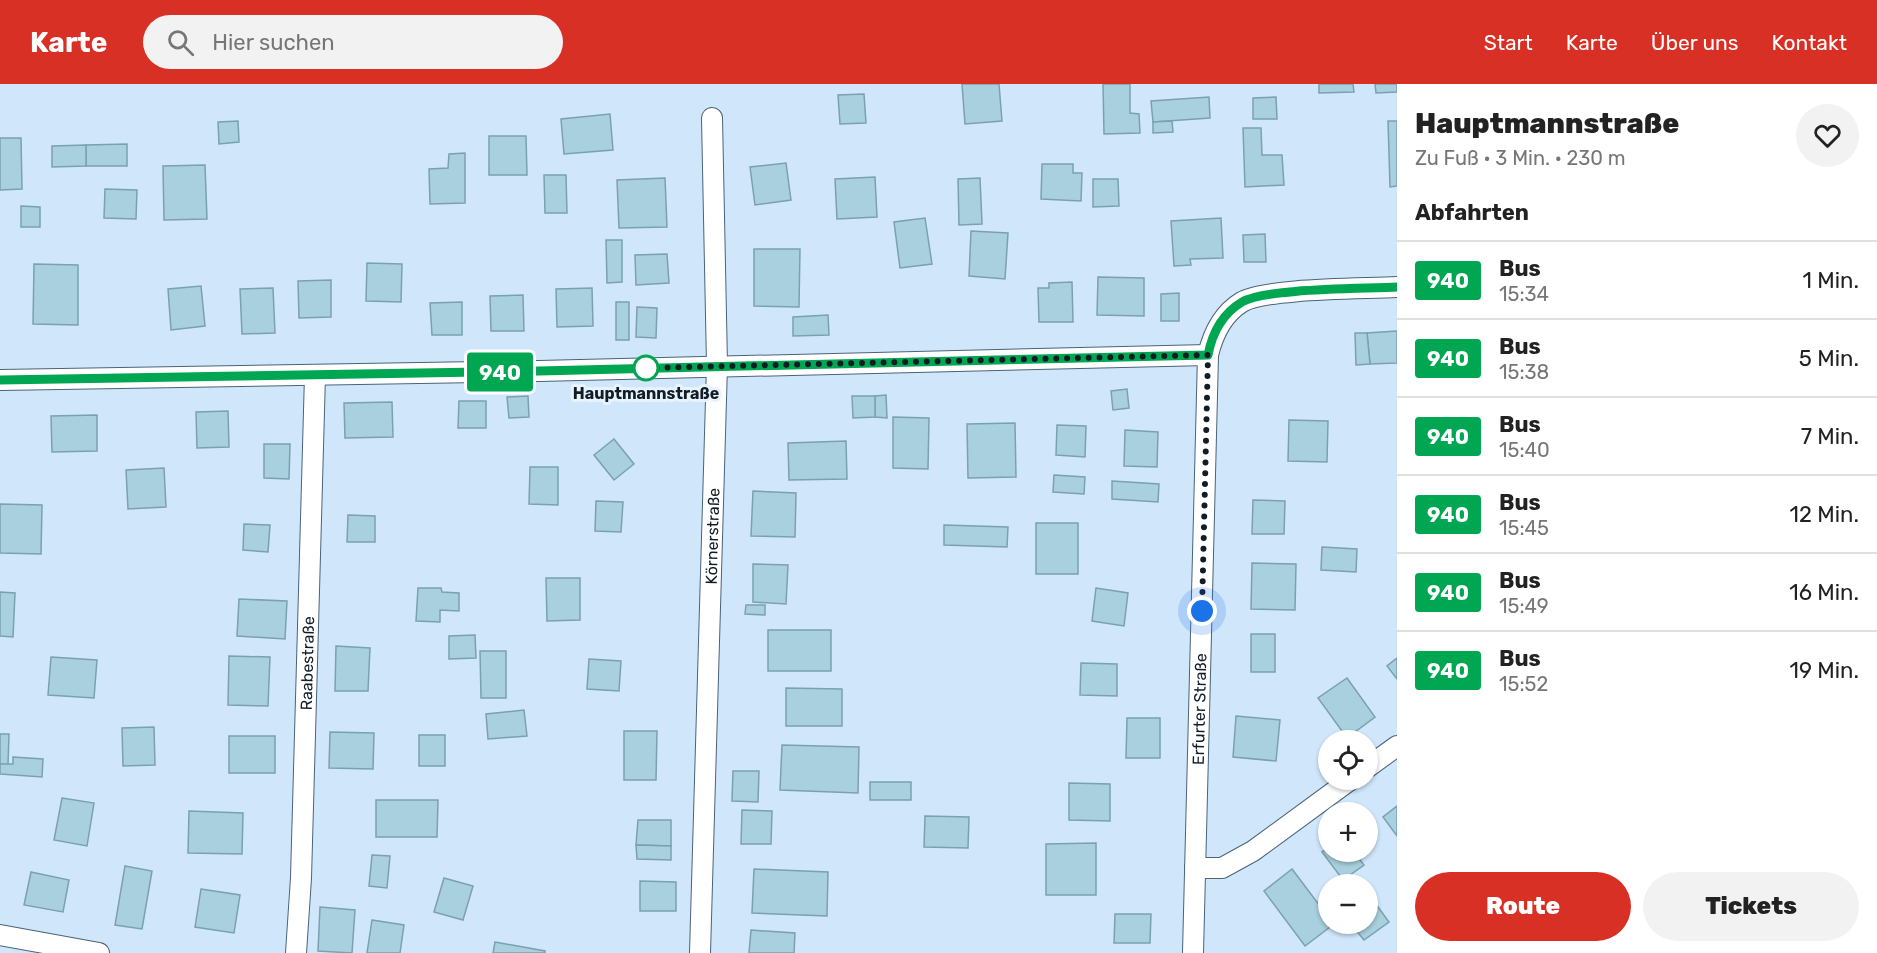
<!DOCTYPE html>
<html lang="de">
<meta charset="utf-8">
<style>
body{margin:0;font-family:Rubik,sans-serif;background:#f2f2f2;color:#222;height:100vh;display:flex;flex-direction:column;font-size:22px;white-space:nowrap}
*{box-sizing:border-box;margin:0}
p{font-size:20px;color:#767676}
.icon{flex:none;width:33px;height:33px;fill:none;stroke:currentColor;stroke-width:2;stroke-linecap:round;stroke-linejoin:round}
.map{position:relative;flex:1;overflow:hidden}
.sheet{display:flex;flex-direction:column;background:#fff;width:480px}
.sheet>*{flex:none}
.badge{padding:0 12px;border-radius:4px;font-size:21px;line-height:39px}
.tools{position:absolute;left:1318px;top:646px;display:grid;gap:12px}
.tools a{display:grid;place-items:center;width:60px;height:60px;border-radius:50%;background:#fff;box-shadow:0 2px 4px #0004;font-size:30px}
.you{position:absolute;width:30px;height:30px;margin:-15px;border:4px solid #fff;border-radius:50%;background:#1a73e8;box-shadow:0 0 0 9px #1a73e833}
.map>.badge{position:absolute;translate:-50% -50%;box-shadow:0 0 0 3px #fff}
h2{padding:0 18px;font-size:22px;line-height:54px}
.round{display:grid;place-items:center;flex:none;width:63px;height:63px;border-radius:32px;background:#f2f2f2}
.summary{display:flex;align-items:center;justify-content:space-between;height:102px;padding:0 18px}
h1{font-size:28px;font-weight:800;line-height:45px}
.button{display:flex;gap:12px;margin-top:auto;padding:12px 18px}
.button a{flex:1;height:69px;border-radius:36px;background:#d93025;color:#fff;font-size:24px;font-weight:800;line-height:69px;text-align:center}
.button a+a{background:#f2f2f2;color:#222}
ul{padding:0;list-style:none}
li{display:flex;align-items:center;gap:18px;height:78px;padding:0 18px;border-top:2px solid #e0e0e0}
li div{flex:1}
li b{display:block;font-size:22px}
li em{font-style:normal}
li .badge{min-width:66px;font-weight:700;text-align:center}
header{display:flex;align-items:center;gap:36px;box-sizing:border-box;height:84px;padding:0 30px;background:#d93025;color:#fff}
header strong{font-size:28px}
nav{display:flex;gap:33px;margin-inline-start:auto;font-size:21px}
.search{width:420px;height:54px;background:#f2f2f2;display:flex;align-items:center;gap:15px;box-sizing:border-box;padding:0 21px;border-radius:33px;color:#767676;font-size:22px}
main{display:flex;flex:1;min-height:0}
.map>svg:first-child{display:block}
</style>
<header>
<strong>Karte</strong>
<div class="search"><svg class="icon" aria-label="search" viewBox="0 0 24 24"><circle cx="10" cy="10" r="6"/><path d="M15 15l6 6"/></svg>Hier suchen</div>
<nav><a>Start</a><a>Karte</a><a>Über uns</a><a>Kontakt</a></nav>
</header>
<main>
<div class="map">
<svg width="1397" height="869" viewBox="0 0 1397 869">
<rect width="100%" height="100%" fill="#d0e7fb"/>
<!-- building -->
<g fill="#a8d0de" stroke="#7aa1af" stroke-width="1.5">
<polygon points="962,0 999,0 1002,37 965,40"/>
<polygon points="1103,0 1130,0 1130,29 1139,30 1140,49 1104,50"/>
<polygon points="1319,0 1353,0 1354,8 1319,9"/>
<polygon points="1375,0 1397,0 1397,8 1376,9"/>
<polygon points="864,10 866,39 840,40 838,11"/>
<polygon points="1209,13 1210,34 1153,38 1151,17"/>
<polygon points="1276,13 1277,35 1253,35 1253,14"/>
<polygon points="610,30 613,66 564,70 561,35"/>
<polygon points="238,37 239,58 219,60 218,38"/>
<polygon points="1172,37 1173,48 1153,49 1153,38"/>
<polygon points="1388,37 1397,37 1397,102 1390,103"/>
<polygon points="1243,44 1261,44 1262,71 1282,71 1284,101 1245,103"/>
<polygon points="489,52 526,52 527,91 489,91"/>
<polygon points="0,54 21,54 22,105 0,106"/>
<polygon points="127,60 127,82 86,82 86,61"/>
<polygon points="86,61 86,82 52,83 52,62"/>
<polygon points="465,69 465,119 430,120 429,85 448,84 449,70"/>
<polygon points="786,79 791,116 755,121 750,83"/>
<polygon points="1042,80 1073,80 1073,89 1082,89 1081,117 1041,115"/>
<polygon points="205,81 207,135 164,136 163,82"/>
<polygon points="544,91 566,91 567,129 545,129"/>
<polygon points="875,93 877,133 837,135 835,95"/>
<polygon points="665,94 667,143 619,144 617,96"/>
<polygon points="980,94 982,140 959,141 958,95"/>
<polygon points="1093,95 1118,95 1119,122 1093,123"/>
<polygon points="105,105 137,106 136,135 104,134"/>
<polygon points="21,122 40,123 40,143 21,143"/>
<polygon points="925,134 932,180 900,184 894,138"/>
<polygon points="1221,134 1223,174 1190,175 1191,181 1174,182 1171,137"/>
<polygon points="971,147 1008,149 1005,195 969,192"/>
<polygon points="1265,150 1266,178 1244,178 1243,151"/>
<polygon points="606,156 622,156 622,198 607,199"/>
<polygon points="754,165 800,165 799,223 754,222"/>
<polygon points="667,170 669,199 636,201 635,171"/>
<polygon points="367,179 402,180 401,218 366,217"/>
<polygon points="34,180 78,181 78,241 33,240"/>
<polygon points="1098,193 1144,194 1144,232 1097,231"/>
<polygon points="331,196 331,233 299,234 298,197"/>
<polygon points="1072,198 1073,238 1039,238 1038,204 1049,204 1049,199"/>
<polygon points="201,202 205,242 171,246 168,205"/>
<polygon points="273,204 275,249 242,250 240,205"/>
<polygon points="592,204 593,242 557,243 556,205"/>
<polygon points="1179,209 1179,237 1161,237 1161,210"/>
<polygon points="523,211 524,247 491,247 490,212"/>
<polygon points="462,218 462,251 432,251 430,219"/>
<rect x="616" y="218" width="13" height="38"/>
<polygon points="637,223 657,224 656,254 636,253"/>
<polygon points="828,231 829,251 793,252 793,233"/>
<polygon points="1397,247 1397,279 1370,280 1367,249"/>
<polygon points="1355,249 1367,249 1370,280 1356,281"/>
<polygon points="1127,305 1129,324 1113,326 1111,307"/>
<polygon points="886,311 887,334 875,333 875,312"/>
<polygon points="528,312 529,333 509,334 507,313"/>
<polygon points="852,312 875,312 875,333 853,334"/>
<polygon points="459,317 486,317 486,344 458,344"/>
<polygon points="392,318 393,353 345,354 344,319"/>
<polygon points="228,327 229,363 197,364 196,328"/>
<polygon points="97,331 97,367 52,368 51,332"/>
<polygon points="893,333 929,334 928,385 893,384"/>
<polygon points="1289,336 1328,337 1327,378 1288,377"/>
<polygon points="1015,339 1016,393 968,394 967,340"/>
<polygon points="1057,341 1086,342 1085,373 1056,371"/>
<polygon points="1125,346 1158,348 1157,383 1124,382"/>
<polygon points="614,355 634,380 614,396 594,371"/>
<polygon points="846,357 847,395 789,396 788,359"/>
<polygon points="264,360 290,360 289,395 264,394"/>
<polygon points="530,383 558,383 558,421 529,420"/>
<polygon points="164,384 166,423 128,425 126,386"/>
<polygon points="1054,391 1085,393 1084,410 1053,408"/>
<polygon points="1112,397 1159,400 1158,418 1112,415"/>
<polygon points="753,407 796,409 795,453 751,452"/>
<polygon points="1253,416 1285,417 1284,450 1252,450"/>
<polygon points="596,417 623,418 621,448 595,447"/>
<polygon points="0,420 42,421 41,470 0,469"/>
<polygon points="348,431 375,432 375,458 347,458"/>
<rect x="1036" y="439" width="42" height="51"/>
<polygon points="244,440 270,441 268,468 243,466"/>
<polygon points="944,441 1008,443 1007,463 944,461"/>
<polygon points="1322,463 1357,465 1356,488 1321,486"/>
<polygon points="1252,479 1296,480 1295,526 1251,525"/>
<polygon points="753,480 788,481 786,520 753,518"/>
<polygon points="546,494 580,494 580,536 547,537"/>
<polygon points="418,504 441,504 442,508 459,509 459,527 440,526 440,538 416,537"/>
<polygon points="1096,504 1128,509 1124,542 1092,537"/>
<polygon points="0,508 15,509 13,553 0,552"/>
<polygon points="239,515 287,517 285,555 237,552"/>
<polygon points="746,521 765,521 765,531 745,530"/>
<rect x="768" y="546" width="63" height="41"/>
<rect x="1251" y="550" width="24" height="38"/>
<polygon points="475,551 476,574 449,575 449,552"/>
<polygon points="336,562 370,564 368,607 335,607"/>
<polygon points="480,567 506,567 506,614 481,614"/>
<polygon points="229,572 270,573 268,622 228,621"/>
<polygon points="51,573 97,576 94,614 48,611"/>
<polygon points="1397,574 1397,595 1387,582"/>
<polygon points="589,575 621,577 619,607 587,605"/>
<polygon points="1081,579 1117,580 1117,612 1080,611"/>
<polygon points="1347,594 1375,633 1347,654 1318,614"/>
<polygon points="786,604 842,605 842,642 786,642"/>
<polygon points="524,626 527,652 488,655 486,630"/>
<polygon points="1236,632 1280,636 1276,677 1233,673"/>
<polygon points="1127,634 1160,634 1160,674 1126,674"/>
<polygon points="154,643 155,681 123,682 122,644"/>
<polygon points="624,647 657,647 656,696 624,696"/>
<polygon points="330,648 374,649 373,685 329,684"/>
<polygon points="0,650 9,650 8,681 0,680"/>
<rect x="419" y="651" width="26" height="31"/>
<rect x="229" y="652" width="46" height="37"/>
<polygon points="782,661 859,663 858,709 780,706"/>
<polygon points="13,673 43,675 42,693 0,690 0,680 13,680"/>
<polygon points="733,687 759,687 758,718 732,717"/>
<rect x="870" y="698" width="41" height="18"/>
<polygon points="1069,699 1110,700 1110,737 1069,736"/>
<polygon points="62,714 94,719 87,762 54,756"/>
<polygon points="376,716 438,716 437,753 376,753"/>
<polygon points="1397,722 1397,752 1383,733"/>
<polygon points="742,726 772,727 771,760 741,760"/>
<polygon points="189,727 243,729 242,770 188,769"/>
<polygon points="925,732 969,733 968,764 924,763"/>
<polygon points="638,736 671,736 671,762 636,761"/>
<polygon points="1096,759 1096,811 1046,811 1046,760"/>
<polygon points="636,761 671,762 671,776 637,775"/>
<polygon points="1329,763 1329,768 1354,768 1364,781 1343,796 1322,768"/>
<polygon points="372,771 390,772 387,804 369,802"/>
<polygon points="125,782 152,787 142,845 115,841"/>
<polygon points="754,785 828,788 827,832 752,829"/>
<polygon points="1292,785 1329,834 1329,840 1334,840 1305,862 1264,807"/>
<polygon points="31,788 69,796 63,828 24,821"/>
<polygon points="444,794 473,802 463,836 434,828"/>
<polygon points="640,797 676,798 676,827 640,827"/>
<polygon points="201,805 240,811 234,849 195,843"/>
<polygon points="1370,812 1389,838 1364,856 1351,840 1368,840"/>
<polygon points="320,823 355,826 352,869 318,867"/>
<polygon points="1115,830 1151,830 1150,859 1114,859"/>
<polygon points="372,836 404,841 400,869 367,869"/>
<polygon points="751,846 795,849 794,869 749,869"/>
<polygon points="495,858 545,867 545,869 493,869"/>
</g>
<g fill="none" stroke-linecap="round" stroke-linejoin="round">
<!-- street casing -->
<g stroke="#4a6379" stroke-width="22">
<g id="street">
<polyline points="0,296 539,287 1208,271"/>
<polyline points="1368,683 1397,662"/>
<polyline points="1195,784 1222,784 1253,767 1350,696"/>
<polyline points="0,851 99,869"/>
<path id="s1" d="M296,869L301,794L315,291"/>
<path id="s2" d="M700,869L717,281L712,34"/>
<path id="s3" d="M1193,869L1208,271C1213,250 1222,230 1242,218C1265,204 1365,205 1397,203"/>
</g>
</g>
<!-- street -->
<use href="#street" stroke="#fff" stroke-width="20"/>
</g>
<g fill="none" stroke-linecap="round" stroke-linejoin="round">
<!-- line casing -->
<g stroke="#fff" stroke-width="14">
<path id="line" d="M0,296L539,287L1208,271C1212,250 1222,230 1242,218C1265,204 1365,205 1397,203"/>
</g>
<!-- line -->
<use href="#line" stroke="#00a651" stroke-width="9"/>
<!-- walk -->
<polyline stroke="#111c25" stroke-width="6" stroke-dasharray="0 10.8" points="646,284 1208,271 1202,527"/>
</g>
<!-- markers -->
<circle fill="#fff" stroke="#00a651" stroke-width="3" cx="646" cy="284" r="12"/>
<g text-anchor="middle" stroke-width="6" stroke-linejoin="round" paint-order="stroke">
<!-- stop labels -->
<g font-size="16" font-weight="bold" fill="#111c25" stroke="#e7f3fd">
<text x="646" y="315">Hauptmannstraße</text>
</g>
<!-- street labels -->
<g font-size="16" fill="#111c25" stroke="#e7f3fd">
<text dy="6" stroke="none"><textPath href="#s2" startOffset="417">Körnerstraße</textPath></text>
<text dy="6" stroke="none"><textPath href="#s1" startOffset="290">Raabestraße</textPath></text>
<text dy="6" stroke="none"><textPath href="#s3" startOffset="244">Erfurter Straße</textPath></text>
</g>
</g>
</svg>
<div class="tools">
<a><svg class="icon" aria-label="locate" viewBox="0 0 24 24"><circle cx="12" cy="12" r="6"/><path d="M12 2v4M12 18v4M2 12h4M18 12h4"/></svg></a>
<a>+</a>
<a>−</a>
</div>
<div class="you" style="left:1202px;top:527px"></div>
<b class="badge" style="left:500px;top:288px;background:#00a651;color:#fff">940</b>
</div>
<section class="sheet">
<div class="summary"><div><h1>Hauptmannstraße</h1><p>Zu Fuß · 3 Min. · 230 m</p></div><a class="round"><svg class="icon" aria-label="heart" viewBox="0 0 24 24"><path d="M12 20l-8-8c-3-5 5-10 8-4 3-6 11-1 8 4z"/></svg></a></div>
<h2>Abfahrten</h2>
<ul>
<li><span class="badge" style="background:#00a651;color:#fff">940</span><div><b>Bus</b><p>15:34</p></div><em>1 Min.</em></li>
<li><span class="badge" style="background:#00a651;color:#fff">940</span><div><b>Bus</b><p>15:38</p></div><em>5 Min.</em></li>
<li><span class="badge" style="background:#00a651;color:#fff">940</span><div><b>Bus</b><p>15:40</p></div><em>7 Min.</em></li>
<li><span class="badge" style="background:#00a651;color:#fff">940</span><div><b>Bus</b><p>15:45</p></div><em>12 Min.</em></li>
<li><span class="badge" style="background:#00a651;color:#fff">940</span><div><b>Bus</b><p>15:49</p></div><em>16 Min.</em></li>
<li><span class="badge" style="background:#00a651;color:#fff">940</span><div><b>Bus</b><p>15:52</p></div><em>19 Min.</em></li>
</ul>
<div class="button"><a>Route</a><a>Tickets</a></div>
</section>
</main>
